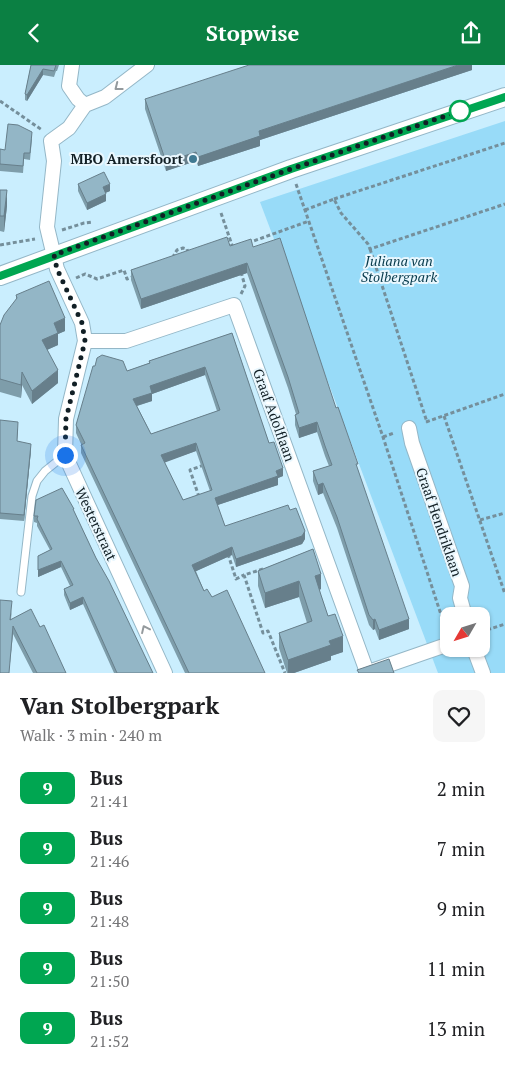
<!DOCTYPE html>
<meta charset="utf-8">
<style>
body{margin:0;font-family:"PT Serif",serif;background:#f6f6f6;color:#202124;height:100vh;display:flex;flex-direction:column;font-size:19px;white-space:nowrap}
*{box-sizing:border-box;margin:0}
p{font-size:16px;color:#757577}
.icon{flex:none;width:28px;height:28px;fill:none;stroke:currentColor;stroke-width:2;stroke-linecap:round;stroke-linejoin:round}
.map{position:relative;height:608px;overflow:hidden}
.panel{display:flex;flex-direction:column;background:#fff;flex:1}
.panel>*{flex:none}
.badge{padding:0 10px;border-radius:8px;font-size:18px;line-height:32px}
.needle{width:32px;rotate:231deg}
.tools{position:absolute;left:440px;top:542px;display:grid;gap:10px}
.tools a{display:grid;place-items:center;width:50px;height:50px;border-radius:10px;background:#fff;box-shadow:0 1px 4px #0004;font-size:25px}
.you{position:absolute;width:25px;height:25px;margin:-12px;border:4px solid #fff;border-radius:50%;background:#1a73e8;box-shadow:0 0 0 8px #1a73e833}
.map>.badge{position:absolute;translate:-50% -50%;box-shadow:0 0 0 2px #fff}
.round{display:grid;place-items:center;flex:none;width:52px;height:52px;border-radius:10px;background:#f6f6f6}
.summary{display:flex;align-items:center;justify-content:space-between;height:85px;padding:0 20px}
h1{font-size:24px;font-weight:700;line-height:38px}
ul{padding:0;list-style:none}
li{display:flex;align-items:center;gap:15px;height:60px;padding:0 20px}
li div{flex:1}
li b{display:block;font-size:19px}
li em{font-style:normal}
li .badge{min-width:55px;font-weight:700;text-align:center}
header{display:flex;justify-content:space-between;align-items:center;height:65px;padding:0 20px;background:#0b8043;color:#fff;font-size:22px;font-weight:700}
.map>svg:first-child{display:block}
</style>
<header><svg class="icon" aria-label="back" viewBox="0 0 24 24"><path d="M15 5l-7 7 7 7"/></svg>Stopwise<svg class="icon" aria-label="share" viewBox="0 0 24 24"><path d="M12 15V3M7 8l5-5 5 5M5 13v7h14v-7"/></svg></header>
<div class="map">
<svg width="505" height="608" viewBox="0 0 505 608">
<rect width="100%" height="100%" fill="#caeefe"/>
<!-- green -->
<path fill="#98dbf8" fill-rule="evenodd" d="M505,56V608H438L260,137ZM449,551H481V584H449Z"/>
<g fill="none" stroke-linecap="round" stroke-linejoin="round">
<!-- service casing -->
<g stroke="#94b7c7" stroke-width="9">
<polyline id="service" points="21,527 32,431 37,416 45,406 65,390"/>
</g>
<!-- minor casing -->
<g stroke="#94b7c7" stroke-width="16">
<g id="minor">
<polyline points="72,0 69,21 78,34 85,40"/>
<polyline points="147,0 105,32 85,40 69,63 51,76 54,96 47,162 57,204 82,258 85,276 66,354 65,390 165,608"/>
<polyline points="85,276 126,276 234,240 367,607 366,608"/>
<polyline points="409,363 412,378 462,521 460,533 465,551"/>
<polyline points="474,584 483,608"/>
<polyline points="374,605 449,579"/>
</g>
</g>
<!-- tertiary casing -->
<g stroke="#94b7c7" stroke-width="20">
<polyline id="tertiary" points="0,211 291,104 505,32"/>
</g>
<!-- path -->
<g stroke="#758f9b" stroke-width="3" stroke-dasharray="4 2.5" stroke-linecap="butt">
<polyline points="0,36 42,65"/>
<polyline points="296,119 383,372 446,565"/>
<polyline points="334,134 505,78"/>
<polyline points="305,145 334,134 341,148 368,179 370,184 505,139"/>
<polyline points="221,148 233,183"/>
<polyline points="62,165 84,158 92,157"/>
<polyline points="248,178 309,156"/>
<polyline points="0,180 35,174"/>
<polyline points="370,184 427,357"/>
<polyline points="175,193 174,190 177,185 183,183 187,184 188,188"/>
<polyline points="241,207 245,221 241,229"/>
<polyline points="76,213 85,209 97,214 124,205 127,214 135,211"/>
<polyline points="444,351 505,529"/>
<polyline points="426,357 505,329"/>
<polyline points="383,372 394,368"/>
<polyline points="199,432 190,405 204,400"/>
<polyline points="480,455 505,448"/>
<polyline points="228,489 236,514 244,510"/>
<polyline points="263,504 244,510 263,568 268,566 285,608"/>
<polyline points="481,567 505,559"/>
</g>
<!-- service -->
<use href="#service" stroke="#fff" stroke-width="7"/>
<!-- minor -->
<use href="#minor" stroke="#fff" stroke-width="14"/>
<!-- tertiary -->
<use href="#tertiary" stroke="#fff" stroke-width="18"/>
</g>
<!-- wall -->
<g fill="#7e9daa" fill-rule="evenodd">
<polygon points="31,0 59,0 57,6 56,6 54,12 43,10 27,36 25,35 25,29"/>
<polygon points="472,0 472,5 260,75 260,81 198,101 196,96 166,106 145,44 145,34"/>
<polygon points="32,74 30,95 24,94 23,108 0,106 0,84 5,85"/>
<polygon points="78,119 110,126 105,128 106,136 87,145 78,126"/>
<polygon points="0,125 7,141 4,167 0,166"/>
<polygon points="230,181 253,182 358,405 409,564 379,575 375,564 373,565 369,560 337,463 323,428 318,430 313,416 313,406 329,401 325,391 317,367 299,373 295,360 295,350 296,349 288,323 247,208 141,244 131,215 131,205"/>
<polygon points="16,230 65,266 58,269 58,280 47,285 58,318 32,339 22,320 21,333 0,327 0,260 16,235"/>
<path d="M232,268L269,378L283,411L278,413V420L217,440L225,461L290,445L305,474L302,479L236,502L232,490L196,506L204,526L212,532L265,608H185L81,388V379L76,368V360L127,306L149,298V296ZM205,310L217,346L151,369L137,341L152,336V329ZM196,386L210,426L183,435L164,397Z"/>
<polygon points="0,355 18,364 17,376 31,385 24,456 0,454"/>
<polygon points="74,447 96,493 153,608 114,608 83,539 70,545 64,530 64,524 70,521 61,502 38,512 38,491 50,485 37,461 37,458 34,457 34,451"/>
<polygon points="313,484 321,524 319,525 328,551 343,587 331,591 331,595 294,608 287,608 279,583 279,568 307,558 299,532 265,543 258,521 258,506"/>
<polygon points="12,544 11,554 40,562 66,608 33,608 13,569 0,608"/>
</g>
<!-- shaded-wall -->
<g fill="#677f8b">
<polygon points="458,0 472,0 472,5 260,75 260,81 198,101 198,92 259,66"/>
<polygon points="43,4 43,10 27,36 27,30"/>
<polygon points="196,87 196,96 166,106 166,97"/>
<polygon points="110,119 110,126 103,129 103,122"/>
<polygon points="7,125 7,141 4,167 4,151"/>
<polygon points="106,129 106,136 87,145 87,138"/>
<polygon points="247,198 247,208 141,244 141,234"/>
<polygon points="65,253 65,266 58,269 58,280 42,287 42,275 54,258"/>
<polygon points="205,302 205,310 152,329 152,336 133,342 133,334 150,321"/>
<polygon points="58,305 58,318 32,339 32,326"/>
<polygon points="22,307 22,320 21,333 21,320"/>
<polygon points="317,357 317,367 299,373 299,363"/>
<polygon points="196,378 196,386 161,399 161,390"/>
<polygon points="31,379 31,385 24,456 24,450"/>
<polygon points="283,403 283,411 278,413 278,420 215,441 215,433"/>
<polygon points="323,418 323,428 318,430 318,420"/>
<polygon points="305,466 305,474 302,479 236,502 236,494"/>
<polygon points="232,482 232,490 192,508 192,500"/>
<polygon points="61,496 61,502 38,512 38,505"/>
<polygon points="321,509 321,524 315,527 315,511"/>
<polygon points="299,516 299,532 265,543 265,528"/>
<polygon points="83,532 83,539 70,545 70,538"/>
<polygon points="375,554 375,564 373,565 373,555"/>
<polygon points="409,554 409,564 379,575 379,565"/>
<polygon points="13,561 13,569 9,608"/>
<polygon points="343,571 343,587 331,591 331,595 294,608 288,608 288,595 329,576"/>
</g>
<!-- building -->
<g fill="#93b6c6" stroke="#677f8b" fill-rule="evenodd">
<polygon points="31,0 56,0 54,6 43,4 27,30 25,29"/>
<polygon points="249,0 458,0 259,66 260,71 198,92 196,87 166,97 145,34"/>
<polygon points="8,59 18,60 32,67 30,88 24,88 23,101 0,99 0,84 5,85"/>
<polygon points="104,107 110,119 103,122 106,129 87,138 78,119"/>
<polygon points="0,125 7,125 4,151 0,151"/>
<polygon points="227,172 230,181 251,174 253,182 280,173 336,343 338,342 358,399 356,399 409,554 379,565 375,554 373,555 369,550 337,452 323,418 318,420 313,406 332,400 325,381 317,357 299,363 295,350 299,348 288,312 247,198 141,234 131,205"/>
<polygon points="49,216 65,253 54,258 58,268 42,275 58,305 32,326 22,307 21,320 0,314 0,260 4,250 17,233 16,230"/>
<path d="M232,268L269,378L274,377L283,403L276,406L278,411L215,433L225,461L288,440L290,445L296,443L305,466L302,471L236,494L232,482L192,500L204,526L207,524L212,532L227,525L265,608H189L81,380L85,378L76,360L93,301H95L97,293L102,290L123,296L127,306L150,298L149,296ZM205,302L220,345L151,369L133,334L152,328L150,321ZM196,378L212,425L183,435L161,390Z"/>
<polygon points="0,355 18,357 17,376 31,379 24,450 0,448"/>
<polygon points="62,423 74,444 73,444 96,493 109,516 153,608 117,608 83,532 70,538 64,524 73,520 61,496 38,505 38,491 52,484 37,454 38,451 34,451 36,435"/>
<polygon points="313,484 321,509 315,511 321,530 328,551 335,549 343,571 329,576 331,580 288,595 279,568 312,556 299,516 265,528 258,506"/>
<polygon points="0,535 12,536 10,555 31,544 40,562 44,560 66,608 37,608 13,561 9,608 0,608"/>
<polygon points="389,594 394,608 359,608 357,605"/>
</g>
<!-- one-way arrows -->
<defs><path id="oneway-chevron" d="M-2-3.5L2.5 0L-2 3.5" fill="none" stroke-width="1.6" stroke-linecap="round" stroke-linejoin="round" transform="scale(1.25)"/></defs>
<g stroke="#949a9d">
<use href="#oneway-chevron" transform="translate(118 22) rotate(142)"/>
<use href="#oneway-chevron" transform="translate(145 564) rotate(-115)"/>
</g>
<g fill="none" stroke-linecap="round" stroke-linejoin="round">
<!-- line casing -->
<g stroke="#fff" stroke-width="11">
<polyline id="line" points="0,211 291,104 505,32"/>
</g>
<!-- line -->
<use href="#line" stroke="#00a651" stroke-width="8"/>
<!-- walk -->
<polyline stroke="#111f25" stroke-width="5" stroke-dasharray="0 9" points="65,390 66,354 85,276 82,258 57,204 54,190 291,104 460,46"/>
</g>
<!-- markers -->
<circle fill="#fff" stroke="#00a651" stroke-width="2.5" cx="460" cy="46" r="10"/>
<circle fill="#407a93" stroke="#e9f7fe" stroke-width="2" cx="193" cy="94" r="5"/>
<g text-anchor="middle" stroke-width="4" stroke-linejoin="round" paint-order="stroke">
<!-- poi labels -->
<g font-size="14" font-weight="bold" fill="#111f25" stroke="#e9f7fe" text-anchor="end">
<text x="183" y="99">MBO Amersfoort</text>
</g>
<!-- park labels -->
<g font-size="14" font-style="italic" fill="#063a4c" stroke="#e9f7fe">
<text x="399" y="201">Juliana van<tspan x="399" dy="16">Stolbergpark</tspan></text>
</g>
<!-- street labels -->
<g font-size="14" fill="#111f25" stroke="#e9f7fe">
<text transform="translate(274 350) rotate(70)" y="5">Graaf Adolflaan</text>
<text transform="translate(439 457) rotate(71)" y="5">Graaf Hendriklaan</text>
<text transform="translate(96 459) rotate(65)" y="5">Westerstraat</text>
</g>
</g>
</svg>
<div class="tools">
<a><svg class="needle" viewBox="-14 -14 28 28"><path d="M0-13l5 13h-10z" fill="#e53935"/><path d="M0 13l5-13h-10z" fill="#757577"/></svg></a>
</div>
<div class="you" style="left:65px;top:390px"></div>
</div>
<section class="panel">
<div class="summary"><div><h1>Van Stolbergpark</h1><p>Walk · 3 min · 240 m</p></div><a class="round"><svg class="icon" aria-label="heart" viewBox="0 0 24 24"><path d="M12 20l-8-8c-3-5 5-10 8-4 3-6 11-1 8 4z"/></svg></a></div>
<ul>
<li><span class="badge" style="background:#00a651;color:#fff">9</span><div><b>Bus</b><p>21:41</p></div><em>2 min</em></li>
<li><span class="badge" style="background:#00a651;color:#fff">9</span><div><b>Bus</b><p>21:46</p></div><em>7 min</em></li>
<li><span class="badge" style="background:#00a651;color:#fff">9</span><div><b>Bus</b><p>21:48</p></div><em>9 min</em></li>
<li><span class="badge" style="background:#00a651;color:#fff">9</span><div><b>Bus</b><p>21:50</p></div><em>11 min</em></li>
<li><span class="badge" style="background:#00a651;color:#fff">9</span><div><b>Bus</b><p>21:52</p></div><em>13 min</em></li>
</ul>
</section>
